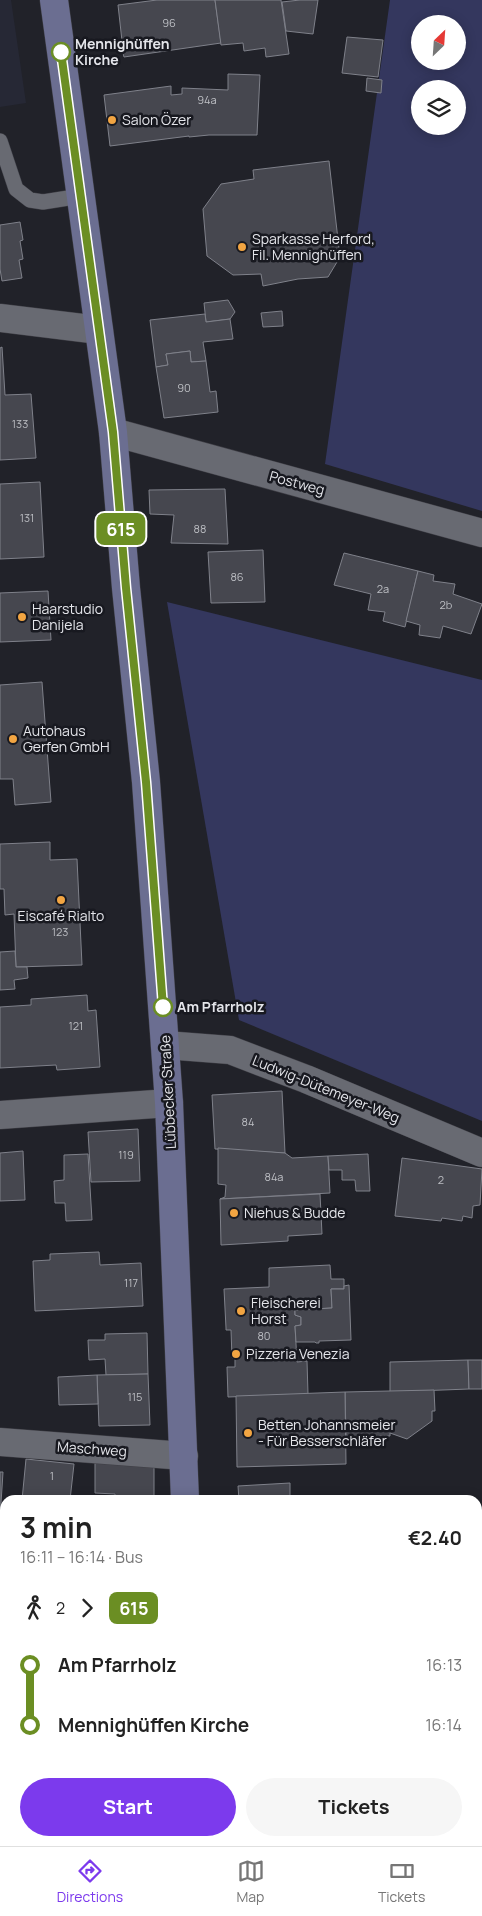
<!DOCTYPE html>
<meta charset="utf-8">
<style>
body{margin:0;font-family:Manrope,sans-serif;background:#f6f6f6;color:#222;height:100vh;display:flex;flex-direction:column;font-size:19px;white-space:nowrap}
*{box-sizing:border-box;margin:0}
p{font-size:16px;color:#767676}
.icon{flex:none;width:28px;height:28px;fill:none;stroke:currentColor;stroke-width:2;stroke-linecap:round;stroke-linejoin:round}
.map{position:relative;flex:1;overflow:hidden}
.sheet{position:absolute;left:0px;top:1495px;width:482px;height:351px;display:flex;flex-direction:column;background:#fff;border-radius:15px 15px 0 0;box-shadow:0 2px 12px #0003}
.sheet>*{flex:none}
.badge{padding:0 10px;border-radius:8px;font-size:18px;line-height:32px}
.needle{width:32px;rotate:25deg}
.controls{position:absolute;left:411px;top:15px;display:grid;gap:10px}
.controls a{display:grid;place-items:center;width:55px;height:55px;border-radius:50%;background:#fff;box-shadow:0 2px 12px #0003;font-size:25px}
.map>.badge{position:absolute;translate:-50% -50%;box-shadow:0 0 0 2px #fff}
.legs{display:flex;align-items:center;gap:8px;height:55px;padding:0 20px;font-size:16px}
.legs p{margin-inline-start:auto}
.summary{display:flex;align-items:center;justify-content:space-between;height:85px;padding:0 20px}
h1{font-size:28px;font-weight:700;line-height:38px}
.cta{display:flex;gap:10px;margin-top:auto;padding:10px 20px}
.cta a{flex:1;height:58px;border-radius:30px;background:#7c3aed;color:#fff;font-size:20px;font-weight:700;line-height:58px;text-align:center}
.cta a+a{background:#f6f6f6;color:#222}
ul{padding:0 20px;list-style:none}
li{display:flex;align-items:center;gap:18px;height:60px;font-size:19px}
li i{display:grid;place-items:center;width:8px;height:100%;margin:0 6px;background:currentColor}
li i::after{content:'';width:12px;height:12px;margin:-6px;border:4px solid;border-radius:50%;background:#fff}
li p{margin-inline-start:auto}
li:first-child i{background:linear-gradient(#0000 50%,currentColor 0)}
li:last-child i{background:linear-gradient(currentColor 50%,#0000 0)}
.dock{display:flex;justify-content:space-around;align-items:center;height:70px;border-top:1px solid #e0e0e0;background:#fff;font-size:14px;color:#767676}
.dock a{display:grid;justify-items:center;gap:2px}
.dock .selected{color:#7c3aed}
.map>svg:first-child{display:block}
</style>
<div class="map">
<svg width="482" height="1846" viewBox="0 0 482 1846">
<rect width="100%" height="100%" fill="#212229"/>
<!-- built -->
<polygon fill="#262835" points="0,0 11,0 26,103 0,107"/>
<!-- green -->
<g fill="#34375e" fill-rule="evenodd">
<path d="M390,0H482V511L325,464ZM420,24H458V61H420ZM420,89H458V126H420Z"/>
<polygon points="167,602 482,680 482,1121 239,1020"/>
<polygon points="0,1677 5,1677 5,1841 159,1841 159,1846 0,1846"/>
</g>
<!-- building -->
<g fill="#46474f" stroke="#7f818a">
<polygon points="157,0 215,0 221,43 124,57 120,42 122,41 118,5"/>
<polygon points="215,0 281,0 289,54 266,57 265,48 244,51 243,43 221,45"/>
<polygon points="300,0 318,0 313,34 286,31 282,2"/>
<polygon points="347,37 383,40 378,77 342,73"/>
<polygon points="228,74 260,75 257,135 209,135 189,137 189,136 110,146 104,95 171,86 171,95 182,94 182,88 228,90"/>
<polygon points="367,78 382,80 381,93 366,91"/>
<polygon points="329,161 340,257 328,277 298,279 263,286 261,274 233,275 207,256 203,209 221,184 254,179 253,170"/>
<polygon points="20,222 23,240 20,241 23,259 19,260 22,278 2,281 0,269 0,225"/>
<polygon points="228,300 235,312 230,319 206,322 204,303"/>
<polygon points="282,311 283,326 263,327 261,313"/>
<polygon points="205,314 206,322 230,319 233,339 203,342 206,361 191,362 190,351 166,354 168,365 156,367 150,320"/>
<polygon points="2,347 5,395 31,394 36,458 0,460 0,348"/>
<polygon points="190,351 191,362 206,361 210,392 216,391 218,412 164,418 156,367 168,365 166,354"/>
<polygon points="40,482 44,557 0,559 0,484"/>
<polygon points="225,489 228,544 171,543 174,515 150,514 149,490"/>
<polygon points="263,550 265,602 211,603 208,552"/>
<polygon points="344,553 418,571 405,627 383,621 385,612 368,610 371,594 334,585"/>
<polygon points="418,571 434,575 433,581 455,584 453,594 482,604 471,634 443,626 440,638 419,635 420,625 406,621"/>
<polygon points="48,591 51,640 0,642 0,593"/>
<polygon points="42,682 51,802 15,805 13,779 0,779 0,685"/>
<polygon points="50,842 50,860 77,859 82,965 16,967 14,914 5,915 4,889 0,889 0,844"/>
<polygon points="15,951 16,967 27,967 28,978 14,980 15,989 0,990 0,952"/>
<polygon points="87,995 88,1011 96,1010 100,1067 57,1070 56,1065 0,1068 0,1007 31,1005 31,999"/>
<polygon points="282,1091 285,1153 215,1149 212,1095"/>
<polygon points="138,1129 140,1181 91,1182 88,1132"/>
<polygon points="218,1148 285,1153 292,1158 328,1156 330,1193 220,1199 225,1197 226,1185 218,1184"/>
<polygon points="23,1151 25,1200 0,1201 0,1153"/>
<polygon points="88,1154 92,1220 66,1221 65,1203 55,1203 54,1181 64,1180 64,1155"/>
<polygon points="368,1154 370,1191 356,1191 355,1180 342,1180 342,1170 329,1170 328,1156"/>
<polygon points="402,1158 482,1169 480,1205 473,1206 472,1218 463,1216 462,1221 442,1218 441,1221 395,1216"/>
<polygon points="320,1194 322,1234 288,1236 288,1241 221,1245 220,1199"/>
<polygon points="99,1252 100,1265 141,1263 143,1306 35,1311 33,1261 50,1260 50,1254"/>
<polygon points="330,1265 331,1279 344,1279 344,1289 331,1289 332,1308 295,1310 295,1315 301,1317 301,1325 295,1326 297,1362 307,1361 308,1394 228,1397 227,1367 235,1367 235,1358 232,1358 231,1330 226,1330 226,1328 224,1289 269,1287 269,1268"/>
<polygon points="349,1285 351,1340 319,1341 319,1343 316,1343 315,1342 296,1342 295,1326 301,1325 301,1317 295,1315 295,1310 332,1308 331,1289 344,1289 344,1286"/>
<polygon points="147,1333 148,1374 106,1375 105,1359 89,1360 88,1340 105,1340 105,1334"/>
<polygon points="468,1360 469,1389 390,1392 390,1362"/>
<polygon points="468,1360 482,1360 482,1389 469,1389"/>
<polygon points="148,1374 150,1425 99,1426 97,1375"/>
<polygon points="97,1375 98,1404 59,1405 58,1377"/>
<polygon points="434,1390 435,1411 432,1411 432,1421 407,1439 390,1433 390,1436 346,1437 345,1392"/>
<polygon points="345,1392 346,1464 237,1467 236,1396"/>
<polygon points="26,1459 74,1464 70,1500 22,1500"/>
<polygon points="95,1463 154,1464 154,1500 115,1500 115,1494 95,1493"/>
<polygon points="0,1472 3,1472 0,1519"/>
<polygon points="290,1483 290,1500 239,1500 238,1486"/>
<polygon points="5,1569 5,1617 0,1616"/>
<rect x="0" y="1754" width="5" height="50"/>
<polygon points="478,1791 482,1792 482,1846 473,1846 474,1841 478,1841"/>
<polygon points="290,1841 319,1842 319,1843 348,1843 348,1846 273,1846 273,1843"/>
<polygon points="400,1841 438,1841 437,1846 400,1846"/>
</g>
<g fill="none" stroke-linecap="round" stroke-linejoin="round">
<!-- lane casing -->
<g stroke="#3f3f46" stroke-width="16">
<polyline id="lane" points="0,141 16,189 30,200 43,202 81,196"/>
</g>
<!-- street casing -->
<g stroke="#3f3f46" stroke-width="29">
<g id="street">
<polyline points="0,318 99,330"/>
<polyline points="113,432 482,533"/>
<polyline points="165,1045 230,1050 306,1079 482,1153"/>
<polyline points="0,1115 169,1103"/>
<polyline points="0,1442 184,1456"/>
<polyline points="478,1754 482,1756"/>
</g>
</g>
<!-- secondary casing -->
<g stroke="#3f3f46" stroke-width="29">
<g id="secondary">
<polyline points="54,0 113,432 126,588 146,782 169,1103 185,1500"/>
<polyline points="193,1841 193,1846"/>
</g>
</g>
<!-- lane -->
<use href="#lane" stroke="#686a72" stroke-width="15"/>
<!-- street -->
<use href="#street" stroke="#686a72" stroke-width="28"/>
<!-- secondary -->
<use href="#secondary" stroke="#6b6e91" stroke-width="28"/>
</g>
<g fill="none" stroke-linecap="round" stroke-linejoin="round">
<!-- line-1 casing -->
<g stroke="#fff" stroke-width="11">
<polyline id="line-1" points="61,52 113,432 126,588 146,782 163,1007"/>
</g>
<!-- line-1 -->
<use href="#line-1" stroke="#6b8e23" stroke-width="8"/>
</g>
<!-- markers -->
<g fill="#fff" stroke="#6b8e23" stroke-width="2.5">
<circle cx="61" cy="52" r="9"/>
<circle cx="163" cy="1007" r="9"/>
</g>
<g fill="#f2a542" stroke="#181920" stroke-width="2">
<circle cx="112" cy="120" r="5"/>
<circle cx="242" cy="247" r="5"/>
<circle cx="22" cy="617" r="5"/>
<circle cx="13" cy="739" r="5"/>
<circle cx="61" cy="900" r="5"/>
<circle cx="234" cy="1213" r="5"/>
<circle cx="241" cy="1311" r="5"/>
<circle cx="236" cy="1354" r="5"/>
<circle cx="248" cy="1433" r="5"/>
</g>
<g text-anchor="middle" stroke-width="5" stroke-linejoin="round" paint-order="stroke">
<!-- number labels -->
<g font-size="11" fill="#bcbec3">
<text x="169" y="27">96</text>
<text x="207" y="104">94a</text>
<text x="184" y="392">90</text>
<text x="20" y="428">133</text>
<text x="27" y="522">131</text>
<text x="200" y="533">88</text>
<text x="237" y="581">86</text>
<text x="383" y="593">2a</text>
<text x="446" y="609">2b</text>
<text x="60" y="936">123</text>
<text x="76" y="1030">121</text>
<text x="248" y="1126">84</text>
<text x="126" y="1159">119</text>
<text x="274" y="1181">84a</text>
<text x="441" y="1184">2</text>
<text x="131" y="1287">117</text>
<text x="264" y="1340">80</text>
<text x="135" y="1401">115</text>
<text x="52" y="1480">1</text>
</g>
<!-- stop labels -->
<g font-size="14" font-weight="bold" fill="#e4e5ea" stroke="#181920" text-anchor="start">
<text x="75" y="49">Mennighüffen<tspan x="75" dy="16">Kirche</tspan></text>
<text x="177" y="1012">Am Pfarrholz</text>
</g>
<!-- poi labels -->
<g font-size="14" fill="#e4e5ea" stroke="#181920" text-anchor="start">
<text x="122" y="125">Salon Özer</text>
<text x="252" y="244">Sparkasse Herford,<tspan x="252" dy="16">Fil. Mennighüffen</tspan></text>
<text x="32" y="614">Haarstudio<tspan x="32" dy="16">Danijela</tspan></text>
<text x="23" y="736">Autohaus<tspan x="23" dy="16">Gerfen GmbH</tspan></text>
<text x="61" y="921" text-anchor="middle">Eiscafé Rialto</text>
<text x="244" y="1218">Niehus &amp; Budde</text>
<text x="251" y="1308">Fleischerei<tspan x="251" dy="16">Horst</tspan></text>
<text x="246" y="1359">Pizzeria Venezia</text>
<text x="258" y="1430">Betten Johannsmeier<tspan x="258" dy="16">- Für Besserschläfer</tspan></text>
</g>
<!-- street labels -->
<g font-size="14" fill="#e4e5ea" stroke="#181920">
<text transform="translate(297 483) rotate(15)" y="5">Postweg</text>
<text transform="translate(326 1089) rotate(22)" y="5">Ludwig-Dütemeyer-Weg</text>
<text transform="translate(168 1092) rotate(-93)" y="5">Lübbecker Straße</text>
<text transform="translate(92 1449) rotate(4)" y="5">Maschweg</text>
</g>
</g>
</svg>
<div class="controls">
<a><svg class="needle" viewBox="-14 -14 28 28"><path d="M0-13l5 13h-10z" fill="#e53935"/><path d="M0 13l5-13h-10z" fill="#767676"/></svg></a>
<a><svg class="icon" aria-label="layers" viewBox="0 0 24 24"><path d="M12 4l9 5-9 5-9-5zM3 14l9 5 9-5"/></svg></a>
</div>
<b class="badge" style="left:121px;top:529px;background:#6b8e23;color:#fff">615</b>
<section class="sheet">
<div class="summary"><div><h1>3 min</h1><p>16:11 – 16:14 · Bus</p></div><b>€2.40</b></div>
<div class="legs"><svg class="icon" aria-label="walk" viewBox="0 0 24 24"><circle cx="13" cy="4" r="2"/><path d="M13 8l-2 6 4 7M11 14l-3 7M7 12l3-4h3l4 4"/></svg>2<svg class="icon" aria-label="forward" viewBox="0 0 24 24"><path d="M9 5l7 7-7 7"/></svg><b class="badge" style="background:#6b8e23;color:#fff">615</b></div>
<ul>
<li><i style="color:#6b8e23"></i><b>Am Pfarrholz</b><p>16:13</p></li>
<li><i style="color:#6b8e23"></i><b>Mennighüffen Kirche</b><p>16:14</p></li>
</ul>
<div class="cta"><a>Start</a><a>Tickets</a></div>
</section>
</div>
<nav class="dock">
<a class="selected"><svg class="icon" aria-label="directions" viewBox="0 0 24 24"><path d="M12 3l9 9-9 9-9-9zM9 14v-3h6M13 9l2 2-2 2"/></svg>Directions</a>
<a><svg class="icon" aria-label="map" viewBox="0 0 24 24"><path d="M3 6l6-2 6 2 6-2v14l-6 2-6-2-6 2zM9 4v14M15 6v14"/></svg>Map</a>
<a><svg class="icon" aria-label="tickets" viewBox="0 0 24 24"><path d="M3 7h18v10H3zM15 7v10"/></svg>Tickets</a>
</nav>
